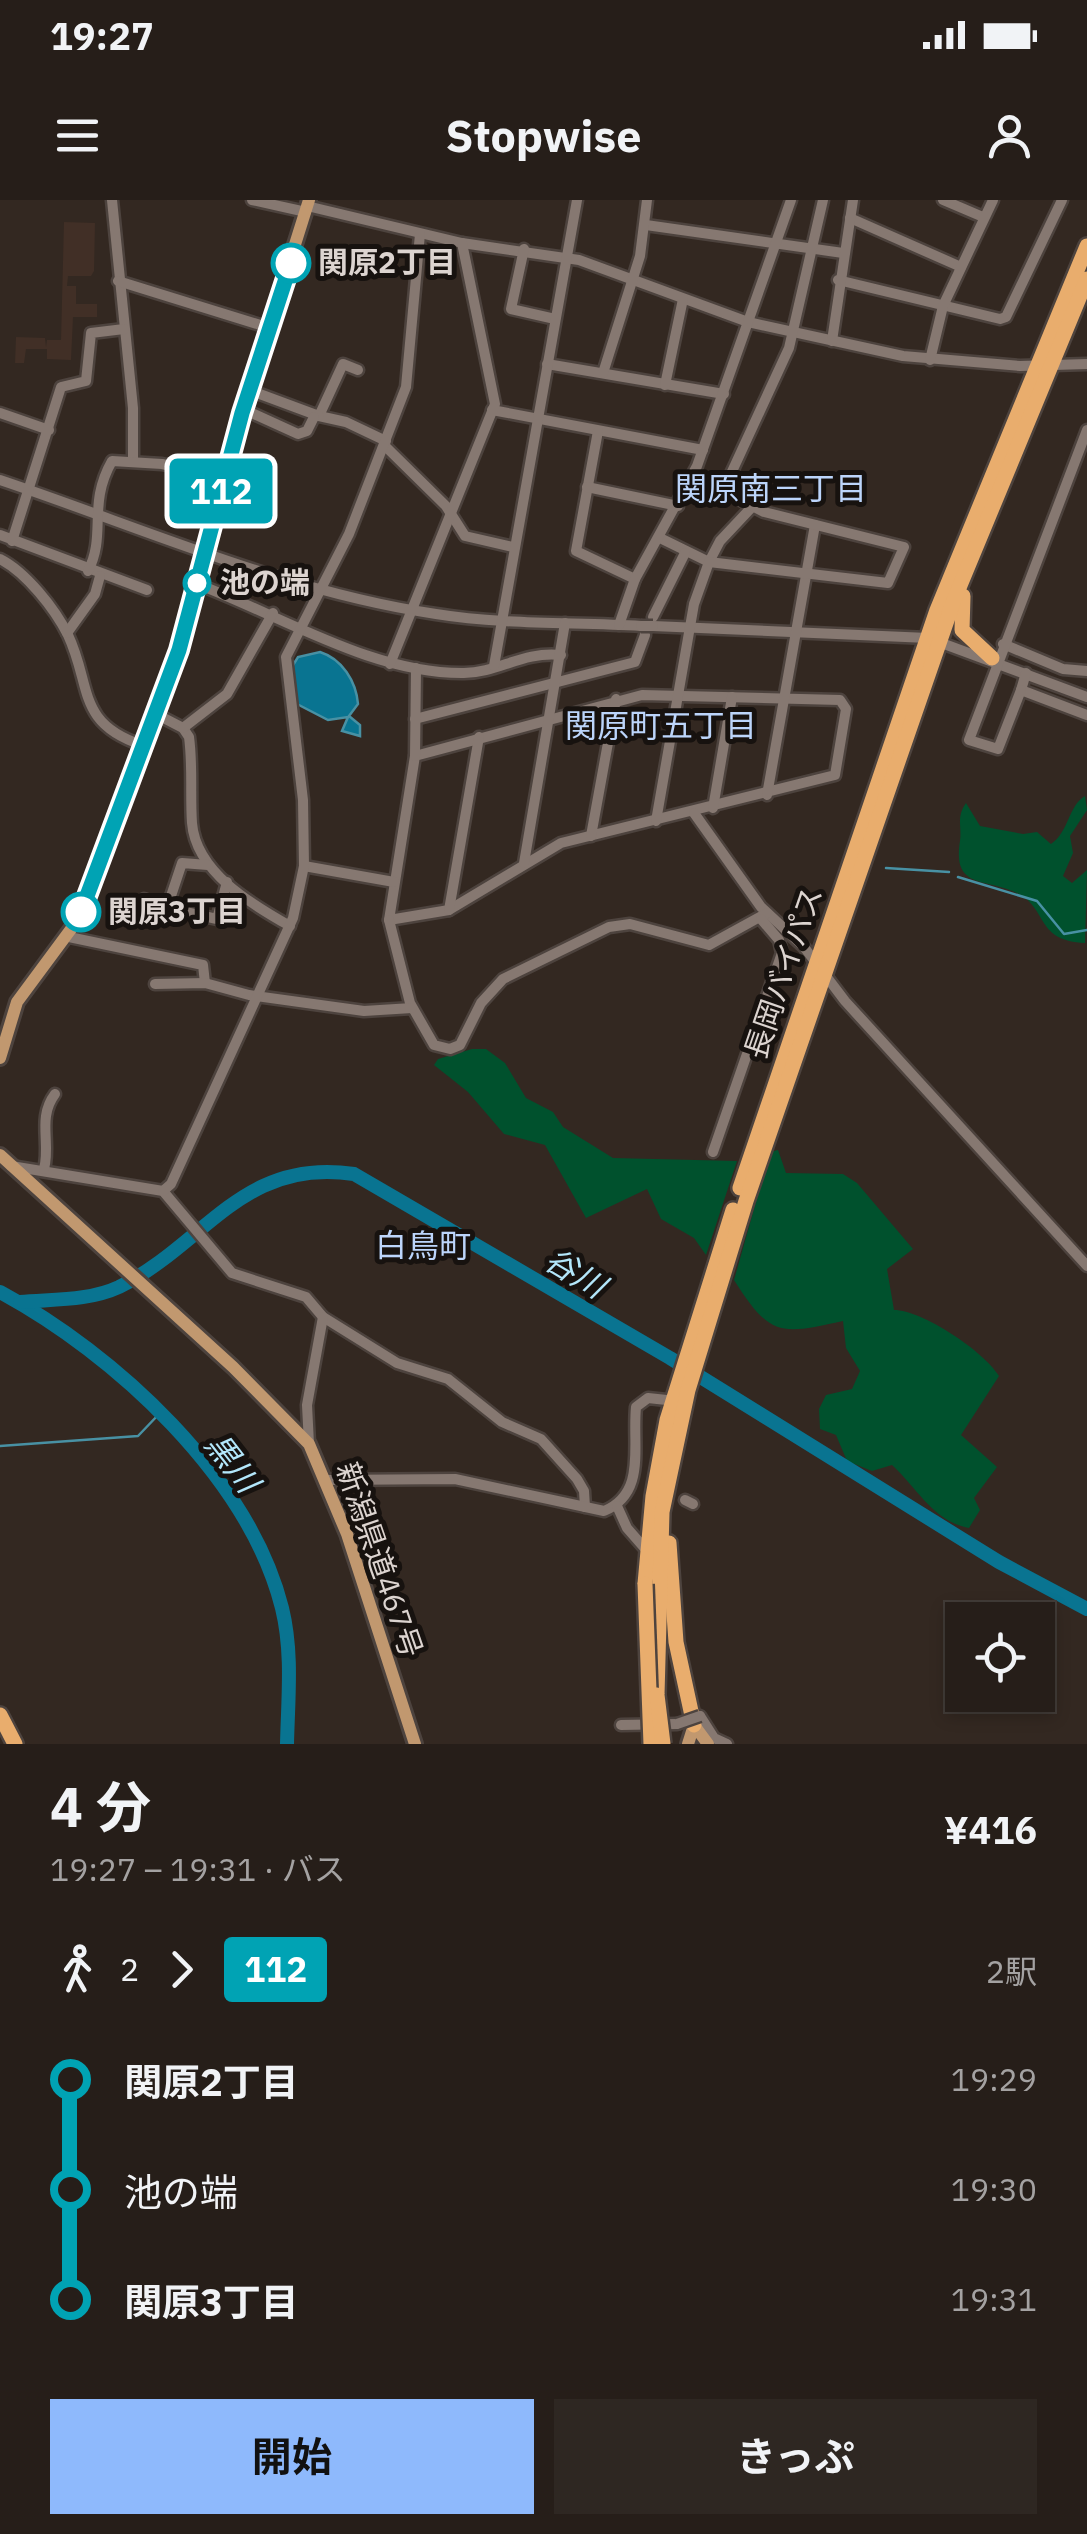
<!DOCTYPE html>
<html lang="ja">
<meta charset="utf-8">
<style>
body{margin:0;font-family:"IBM Plex Sans","Noto Sans JP",sans-serif;background:#2e2722;color:#f1f3f6;height:100vh;display:flex;flex-direction:column;font-size:38px;white-space:nowrap}
*{box-sizing:border-box;margin:0}
p{font-size:32px;color:#a4a2a2}
.icon{flex:none;width:55px;height:55px;fill:none;stroke:currentColor;stroke-width:2;stroke-linecap:round;stroke-linejoin:round}
.map{position:relative;height:1544px;overflow:hidden}
.sheet{display:flex;flex-direction:column;background:#261e19;flex:1}
.sheet>*{flex:none}
.badge{padding:0 20px;border-radius:8px;font-size:35px;line-height:65px}
.controls{position:absolute;left:945px;top:1402px;display:grid;gap:20px}
.controls a{display:grid;place-items:center;width:110px;height:110px;border-radius:0px;background:#261e19;box-shadow:0 5px 15px #0003,0 0 0 2px #423c38;font-size:50px}
.map>.badge{position:absolute;translate:-50% -50%;box-shadow:0 0 0 5px #fff}
.legs{display:flex;align-items:center;gap:15px;height:110px;padding:0 50px;font-size:32px}
.legs p{margin-inline-start:auto}
.summary{display:flex;align-items:center;justify-content:space-between;height:170px;padding:0 50px}
h1{font-size:55px;font-weight:700;line-height:75px}
.primary-button{display:flex;gap:20px;margin-top:auto;padding:20px 50px}
.primary-button a{flex:1;height:115px;border-radius:0px;background:#8eb9fc;color:#111;font-size:40px;font-weight:700;line-height:115px;text-align:center}
.primary-button a+a{background:#2e2722;color:#f1f3f6}
ul{padding:0 50px;list-style:none}
li{display:flex;align-items:center;gap:35px;height:110px;font-size:38px}
li i{display:grid;place-items:center;width:15px;height:100%;margin:0 12px;background:currentColor}
li i::after{content:'';width:25px;height:25px;margin:-12px;border:8px solid;border-radius:50%;background:#261e19}
li p{margin-inline-start:auto}
li:first-child i{background:linear-gradient(#0000 50%,currentColor 0)}
li:last-child i{background:linear-gradient(currentColor 50%,#0000 0)}
.status{display:flex;justify-content:space-between;align-items:center;height:70px;padding:0 50px;background:#261e19;direction:ltr}
.status svg{height:28px;fill:currentColor}
header{display:flex;justify-content:space-between;align-items:center;height:130px;padding:0 50px;background:#261e19;font-size:45px;font-weight:700}
.map>svg:first-child{display:block}
</style>
<div class="status"><b>19:27</b><svg viewBox="0 0 49 12"><path d="M0 12V9h3v3zM5 12V6h3v6zM10 12V3h3v9zM15 12V0h3v12zM26 1h20v11H26zM47 4h2v5h-2z"/></svg></div>
<header><svg class="icon" aria-label="menu" viewBox="0 0 24 24"><path d="M4 6h16M4 12h16M4 18h16"/></svg>Stopwise<svg class="icon" aria-label="person" viewBox="0 0 24 24"><circle cx="12" cy="8" r="4"/><path d="M4 21q1-7 8-7t8 7"/></svg></header>
<div class="map">
<svg width="1087" height="1544" viewBox="0 0 1087 1544">
<rect width="100%" height="100%" fill="#332821"/>
<!-- built -->
<polygon fill="#412f26" points="64,22 95,23 94,71 91,76 68,76 67,86 76,86 76,104 97,104 97,117 73,117 71,160 47,159 47,149 26,149 24,163 15,163 16,137 45,138 46,147 47,140 61,140"/>
<!-- green -->
<g fill="#00512d">
<path d="M1085,596L1087,610L1070,636L1073,653L1063,676L1072,683L1087,670L1085,743C1036,741 1048,710 1019,694C987,677 952,691 960,641C962,626 956,617 966,603L980,626L1023,634L1037,632L1051,644C1069,632 1068,606 1085,596Z"/>
<polygon points="472,849 486,849 505,863 526,898 553,912 563,927 613,958 737,961 706,1055 694,1038 661,1019 647,989 586,1018 545,945 504,934 468,892 434,865 438,859"/>
<path d="M778,950L786,973L843,974L857,983L913,1049L887,1069L894,1110C922,1110 984,1151 999,1176L961,1235L997,1267L974,1298L980,1310L969,1328C933,1321 918,1289 892,1265L872,1271L847,1261L836,1235L820,1229L819,1209L826,1195L852,1189L860,1171L846,1148L843,1121C780,1135 770,1137 734,1080L770,952Z"/>
</g>
<!-- water -->
<path fill="#097491" stroke="#4891a4" stroke-width="2.5" d="M320,452C342,459 356,481 358,504L349,516L360,525V536L342,531L348,517L328,520L297,504L290,470L298,457Z"/>
<g fill="none" stroke-linecap="round" stroke-linejoin="round">
<!-- stream -->
<g stroke="#4891a4" stroke-width="2.5">
<polyline points="886,668 949,672"/>
<polyline points="958,677 1037,701 1064,734 1087,730"/>
<polyline points="0,1246 138,1236 160,1213"/>
</g>
<!-- river -->
<g stroke="#097491" stroke-width="14">
<path d="M0,1092C115,1154 249,1277 282,1408C293,1453 288,1498 287,1544"/>
<path d="M20,1102C53,1099 89,1101 119,1087C206,1044 242,957 354,974L670,1158L999,1362L1087,1409"/>
</g>
<!-- minor casing -->
<g stroke="#4d433e" stroke-width="15">
<g id="minor">
<polyline points="112,0 133,208 133,259"/>
<polyline points="252,0 306,12"/>
<polyline points="943,0 983,17"/>
<polyline points="307,6 462,43 579,60 748,122 903,156 1020,166 1087,164"/>
<polyline points="850,18 961,67"/>
<polyline points="646,25 843,53"/>
<polyline points="524,49 511,109 555,119"/>
<polyline points="838,80 1000,119 1006,117 1062,0"/>
<polyline points="118,81 270,128"/>
<polyline points="832,141 853,0"/>
<polyline points="930,160 943,106 993,0"/>
<polyline points="547,164 724,194"/>
<polyline points="358,170 343,164 319,216 346,222 386,241"/>
<polyline points="603,173 640,56 647,0"/>
<polyline points="665,185 683,99"/>
<polyline points="249,190 319,216"/>
<polyline points="243,209 298,234 307,231 314,217"/>
<polyline points="492,210 703,250"/>
<polyline points="0,213 49,230"/>
<polyline points="598,231 576,351 635,379"/>
<polyline points="385,246 446,306 465,336 513,347"/>
<path d="M0,280C143,328 286,392 436,414C504,425 573,422 641,426"/>
<polyline points="587,287 678,306"/>
<polyline points="0,335 147,390"/>
<polyline points="660,338 709,362 720,341 751,308"/>
<polyline points="12,341 61,187 86,181 91,133 124,129"/>
<path d="M0,359C26,372 55,409 68,435C92,486 76,523 142,545"/>
<path d="M88,371C107,334 87,305 112,261L162,264L224,278"/>
<path d="M197,384C282,416 373,474 464,473C498,473 522,451 561,455"/>
<polyline points="653,417 685,353"/>
<polyline points="619,425 635,379 697,266 791,0"/>
<polyline points="653,426 928,438 1087,497"/>
<polyline points="67,433 95,394 100,376"/>
<polyline points="1003,444 1063,469 1087,471"/>
<polyline points="390,464 495,204 462,43"/>
<polyline points="494,466 577,0"/>
<polyline points="1026,473 1021,490 1087,515"/>
<polyline points="1021,490 998,549 969,540 1087,230"/>
<polygon points="642,495 840,500 846,509 835,575 561,643 449,710 389,720 415,556"/>
<path d="M154,513L183,528L189,537C193,566 190,594 192,623C196,672 251,704 290,726"/>
<polyline points="415,519 635,462 645,435"/>
<polyline points="183,528 227,494 273,413"/>
<polyline points="415,556 416,468"/>
<polyline points="767,595 815,325"/>
<polyline points="713,608 732,497"/>
<polyline points="694,613 761,707 804,747 845,801 1087,1066"/>
<polyline points="656,621 694,404 709,362 888,383 904,347 764,312 723,291 789,148 823,0"/>
<polyline points="591,636 616,499"/>
<polyline points="524,663 565,423"/>
<polyline points="208,665 182,663 167,708 217,719 227,682"/>
<polyline points="304,666 394,682"/>
<polyline points="144,699 167,708"/>
<polyline points="449,710 479,537"/>
<polyline points="389,720 410,803 434,845 450,849 460,845 481,803 503,779 609,727 630,724 709,745 767,713"/>
<polyline points="69,737 203,765 205,783"/>
<polyline points="155,784 205,783 249,795 364,811 412,808"/>
<polyline points="713,952 782,753 779,740 761,719"/>
<polyline points="11,966 163,991 232,1073 306,1097 323,1117 397,1163 448,1179 502,1222 541,1239 577,1279 584,1291 585,1307"/>
<path d="M44,969C51,943 37,918 55,894"/>
<polyline points="163,991 171,984 293,718 304,666 303,600 286,457 349,334 406,187 420,34"/>
<polyline points="309,1244 307,1205 323,1117"/>
<path d="M328,1280L455,1279L604,1311C647,1293 632,1246 636,1207L648,1198L676,1201"/>
<polyline points="685,1300 693,1304"/>
<polyline points="617,1306 627,1328 648,1352"/>
<polyline points="700,1516 714,1538 727,1544"/>
<polyline points="621,1525 677,1524"/>
</g>
</g>
<!-- major casing -->
<g stroke="#4d433e" stroke-width="18">
<g id="major">
<polyline points="0,858 17,802 77,721 128,593 179,449 242,213 309,0"/>
<polyline points="0,955 233,1167 309,1244 347,1334 415,1544"/>
<polyline points="694,1525 708,1544"/>
<polyline points="688,1544 694,1525"/>
</g>
</g>
<!-- highway casing -->
<g stroke="#4d433e" stroke-width="20">
<g id="highway">
<polyline points="963,396 962,430 992,458"/>
<polyline points="740,988 937,410 1087,46"/>
<polyline points="669,1343 676,1442 694,1525"/>
<polyline points="645,1384 653,1296 667,1220 733,1010"/>
<polyline points="657,1495 662,1312 688,1190 746,1001 954,400 1087,79"/>
<polyline points="0,1515 15,1544"/>
</g>
</g>
<!-- minor -->
<use href="#minor" stroke="#867871" stroke-width="10"/>
<!-- major -->
<use href="#major" stroke="#c1986f" stroke-width="12"/>
<!-- highway -->
<use href="#highway" stroke="#e9ad6d" stroke-width="15"/>
<!-- minor-bridge casing -->
<g stroke="#4d433e" stroke-width="15" stroke-linecap="butt">
<g id="minor-bridge">
<polyline points="641,426 653,426"/>
<polyline points="677,1524 700,1516"/>
</g>
</g>
<!-- highway-bridge casing -->
<g stroke="#4d433e" stroke-width="20" stroke-linecap="butt">
<g id="highway-bridge">
<polyline points="645,1384 651,1544"/>
<polyline points="657,1495 663,1544"/>
</g>
</g>
<!-- minor-bridge -->
<use href="#minor-bridge" stroke="#867871" stroke-width="10"/>
<!-- highway-bridge -->
<use href="#highway-bridge" stroke="#e9ad6d" stroke-width="15"/>
</g>
<g fill="none" stroke-linecap="round" stroke-linejoin="round">
<!-- line-1 casing -->
<g stroke="#fff" stroke-width="22">
<polyline id="line-1" points="81,712 179,450 242,213 291,63"/>
</g>
<!-- line-1 -->
<use href="#line-1" stroke="#00a3b4" stroke-width="15"/>
</g>
<!-- markers -->
<g fill="#fff" stroke="#00a3b4" stroke-width="5">
<circle cx="291" cy="63" r="18"/>
<circle cx="197" cy="383" r="12"/>
<circle cx="81" cy="712" r="18"/>
</g>
<g text-anchor="middle" stroke-width="10" stroke-linejoin="round" paint-order="stroke">
<!-- stop labels -->
<g font-size="30" font-weight="bold" fill="#dcd4d0" stroke="#17120f" text-anchor="start">
<text x="318" y="73">関原2丁目</text>
<text x="220" y="393">池の端</text>
<text x="108" y="722">関原3丁目</text>
</g>
<!-- street labels -->
<g font-size="30" fill="#dcd4d0" stroke="#17120f">
<text transform="translate(784 773) rotate(-71)" y="10">長岡バイパス</text>
<text transform="translate(379 1360) rotate(71)" y="10">新潟県道467号</text>
</g>
<!-- neighbourhood labels -->
<g font-size="32" fill="#bcd5fb" stroke="#17120f">
<text x="771" y="300">関原南三丁目</text>
<text x="661" y="537">関原町五丁目</text>
<text x="423" y="1057">白鳥町</text>
</g>
<!-- water labels -->
<g font-size="32" font-style="italic" fill="#b3e7fb" stroke="#17120f">
<text transform="translate(575 1073) rotate(31)" y="11">谷川</text>
<text transform="translate(232 1263) rotate(52)" y="11">黒川</text>
</g>
</g>
</svg>
<div class="controls">
<a><svg class="icon" aria-label="locate" viewBox="0 0 24 24"><circle cx="12" cy="12" r="6"/><path d="M12 2v4M12 18v4M2 12h4M18 12h4"/></svg></a>
</div>
<b class="badge" style="left:221px;top:291px;background:#00a3b4;color:#fff">112</b>
</div>
<section class="sheet">
<div class="summary"><div><h1>4 分</h1><p>19:27 – 19:31 · バス</p></div><b>¥416</b></div>
<div class="legs"><svg class="icon" aria-label="walk" viewBox="0 0 24 24"><circle cx="13" cy="4" r="2"/><path d="M13 8l-2 6 4 7M11 14l-3 7M7 12l3-4h3l4 4"/></svg>2<svg class="icon" aria-label="forward" viewBox="0 0 24 24"><path d="M9 5l7 7-7 7"/></svg><b class="badge" style="background:#00a3b4;color:#fff">112</b><p>2駅</p></div>
<ul>
<li><i style="color:#00a3b4"></i><b>関原2丁目</b><p>19:29</p></li>
<li><i style="color:#00a3b4"></i><span>池の端</span><p>19:30</p></li>
<li><i style="color:#00a3b4"></i><b>関原3丁目</b><p>19:31</p></li>
</ul>
<div class="primary-button"><a>開始</a><a>きっぷ</a></div>
</section>
